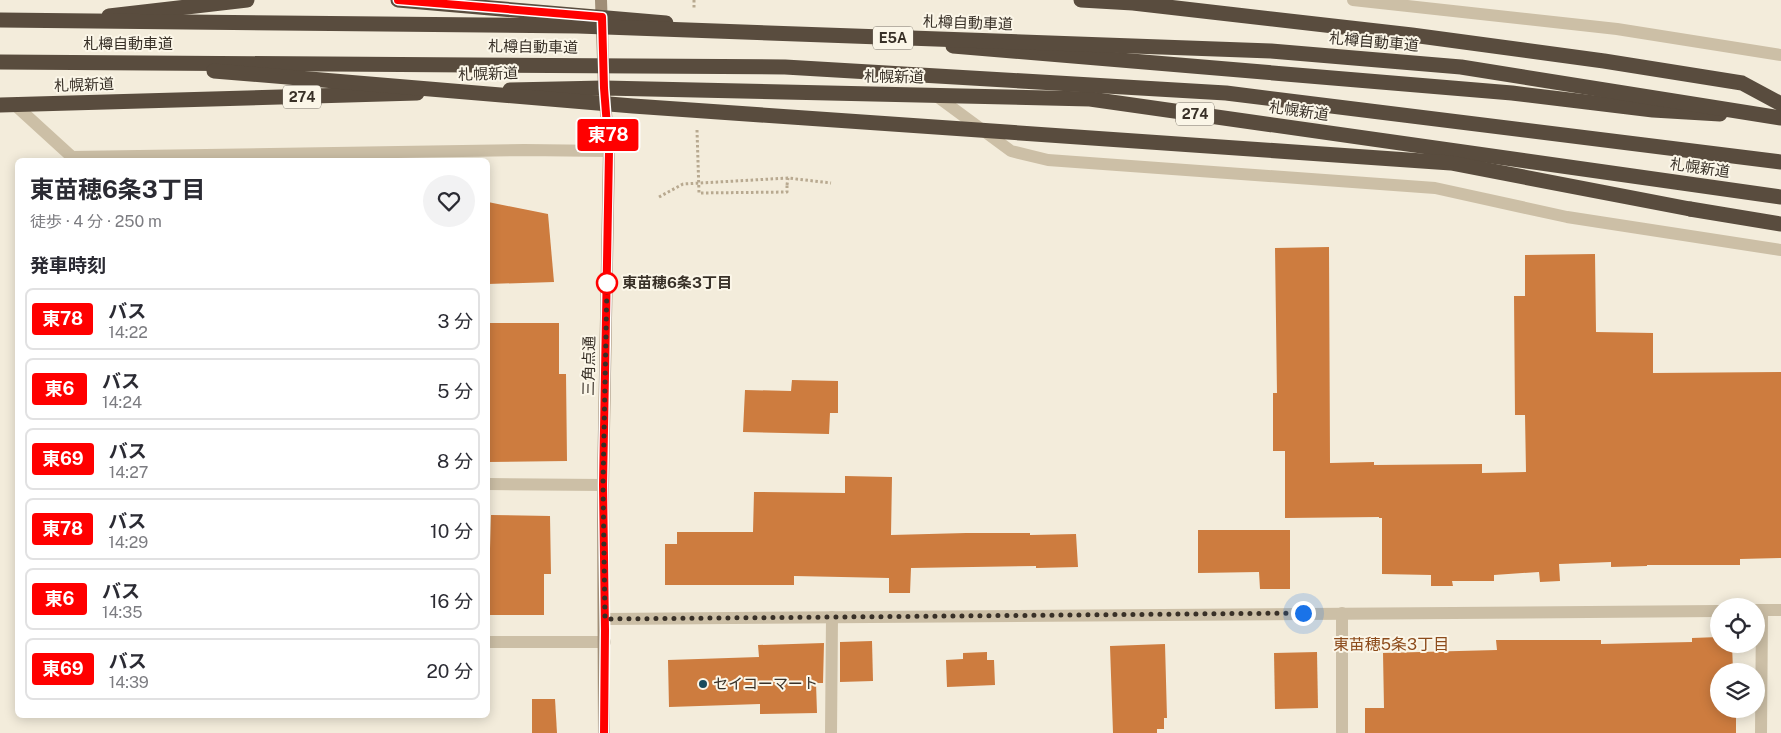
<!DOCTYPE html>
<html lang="ja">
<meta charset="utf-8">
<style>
body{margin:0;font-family:"Public Sans","Noto Sans JP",sans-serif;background:#f2f2f3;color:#2b2b33;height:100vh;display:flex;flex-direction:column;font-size:19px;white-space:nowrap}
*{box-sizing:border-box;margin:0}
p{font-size:16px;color:#7c7c81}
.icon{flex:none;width:28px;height:28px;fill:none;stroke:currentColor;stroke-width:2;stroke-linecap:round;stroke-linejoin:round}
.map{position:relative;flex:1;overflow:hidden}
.sheet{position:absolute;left:15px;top:158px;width:475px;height:560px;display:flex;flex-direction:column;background:#fff;border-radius:8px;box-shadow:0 2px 12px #0003}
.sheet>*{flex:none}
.badge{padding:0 10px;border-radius:4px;font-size:18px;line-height:32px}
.buttons{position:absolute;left:1710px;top:598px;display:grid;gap:10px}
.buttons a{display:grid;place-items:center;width:55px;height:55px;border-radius:50%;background:#fff;box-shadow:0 2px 12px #0003;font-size:25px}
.you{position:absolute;width:25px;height:25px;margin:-12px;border:4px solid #fff;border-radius:50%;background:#1a73e8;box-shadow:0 0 0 8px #1a73e833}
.map>.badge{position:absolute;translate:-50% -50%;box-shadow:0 0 0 2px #fff}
h2{padding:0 15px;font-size:19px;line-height:45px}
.round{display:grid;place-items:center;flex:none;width:52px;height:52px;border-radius:26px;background:#f2f2f3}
.overview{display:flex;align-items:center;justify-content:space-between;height:85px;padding:0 15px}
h1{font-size:24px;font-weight:700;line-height:38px}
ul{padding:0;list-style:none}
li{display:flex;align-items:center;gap:15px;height:62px;margin:0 10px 8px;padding:0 5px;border:2px solid #e1e1e2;border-radius:8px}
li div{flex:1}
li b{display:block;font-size:19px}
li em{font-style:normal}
li .badge{min-width:55px;font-weight:700;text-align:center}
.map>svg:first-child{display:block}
</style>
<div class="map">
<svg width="1781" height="733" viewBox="0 0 1781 733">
<rect width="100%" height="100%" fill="#f3ecdb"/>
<!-- building -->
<g fill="#cd7c3f">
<polygon points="488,202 548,214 554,282 488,284"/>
<polygon points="1329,247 1330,463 1374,462 1374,465 1482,464 1482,473 1526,472 1525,415 1515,415 1514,296 1525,296 1525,255 1595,254 1596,332 1653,333 1653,373 1781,372 1781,558 1740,559 1740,565 1647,565 1647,566 1611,567 1611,562 1559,564 1560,581 1540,582 1539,572 1494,575 1494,581 1452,581 1453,586 1431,586 1431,575 1382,574 1382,518 1379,518 1379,517 1285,518 1285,451 1273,451 1273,393 1277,393 1275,248"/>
<polygon points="488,323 559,323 559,374 566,374 567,461 488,462"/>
<polygon points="792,380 838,381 838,413 830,413 829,434 743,432 745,390 791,391"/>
<polygon points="845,476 892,477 891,535 966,533 1030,533 1030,535 1076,534 1078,567 1036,568 1036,566 911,568 910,593 889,593 889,578 794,576 794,585 665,585 665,544 677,544 677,532 753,532 754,492 845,493"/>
<polygon points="491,515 550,516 551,574 544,574 544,615 488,615"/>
<polygon points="1198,530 1290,530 1290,589 1260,589 1259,572 1198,573"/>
<polygon points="1719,637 1719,644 1732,644 1733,671 1719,671 1719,709 1736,709 1736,733 1365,733 1365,708 1384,708 1383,653 1497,650 1496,640 1601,640 1601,644 1692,642 1692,638"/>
<polygon points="872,641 873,681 840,682 840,642"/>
<polygon points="824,643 823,683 816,683 817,713 760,714 760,704 669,707 668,660 759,657 758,645"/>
<polygon points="1165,644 1167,718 1164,718 1164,729 1157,729 1157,733 1113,733 1110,646"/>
<polygon points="987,652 987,660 994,660 995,685 947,687 946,660 963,659 963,653"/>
<polygon points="1317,652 1318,708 1275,709 1274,653"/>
<polygon points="532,699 555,699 557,733 532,733"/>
</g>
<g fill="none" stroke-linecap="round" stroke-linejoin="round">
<!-- path -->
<g stroke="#b8a990" stroke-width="3" stroke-dasharray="2.5 2.5" stroke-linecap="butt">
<polyline points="787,185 788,178"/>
<polyline points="659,197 683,184 788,178 831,183"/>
</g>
<!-- street -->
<g stroke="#ccbfa6" stroke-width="12">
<polyline points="1353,0 1617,29 1781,55"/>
<polyline points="935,95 1011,151 1048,160 1435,188 1567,217 1781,250"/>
<polyline points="15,105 72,157 524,150 609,151"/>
<polyline points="488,484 603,485"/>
<polyline points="1756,610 1781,610"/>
<polyline points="605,619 1719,611"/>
<polyline points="488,642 605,642"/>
<polyline points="831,733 832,617"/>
<polyline points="1342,733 1342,613"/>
<polyline points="1761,733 1762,610"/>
</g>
<!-- secondary -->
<polyline stroke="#a08e77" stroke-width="12" points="601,0 604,88 609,151 603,485 604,733"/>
<!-- highway -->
<g stroke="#594c3e" stroke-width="15">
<polyline points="398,0 666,23"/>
<polyline points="1081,0 1133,3 1412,35 1604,61 1742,83 1781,104"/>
<polyline points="109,16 247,0"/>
<polyline points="953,46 1512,93 1653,110 1720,114"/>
<polyline points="510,90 604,88 1090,99 1781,197"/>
<polyline points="0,105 417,93"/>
<polyline points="1690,209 1781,224"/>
</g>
<!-- path-bridge -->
<g stroke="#b8a990" stroke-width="3" stroke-dasharray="2.5 2.5" stroke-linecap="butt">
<polyline points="694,0 694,9"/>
<polyline points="697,130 699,193 787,192 787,185"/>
</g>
<!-- highway-bridge -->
<g stroke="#594c3e" stroke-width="15">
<polyline points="0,20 578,26 1271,51 1461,67 1781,118"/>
<polyline points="0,62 785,67 1226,93 1781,162"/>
<polyline points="214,71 633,106 1451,163 1690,209"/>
</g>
</g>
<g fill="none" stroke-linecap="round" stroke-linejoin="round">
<!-- line casing -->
<g stroke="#fff" stroke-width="11">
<polyline id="line" points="398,0 602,17 604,88 609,151 603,485 605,630 604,733"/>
</g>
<!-- line -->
<use href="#line" stroke="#f00" stroke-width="8"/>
<!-- walk -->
<polyline stroke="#383027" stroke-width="5" stroke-dasharray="0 9" points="607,283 603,485 605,619 1303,613"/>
</g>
<!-- markers -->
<circle fill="#fff" stroke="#f00" stroke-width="2.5" cx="607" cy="283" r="10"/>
<circle fill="#1a4b5c" stroke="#fbf6e8" stroke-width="2" cx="703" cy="684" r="5"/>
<g text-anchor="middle" stroke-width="4" stroke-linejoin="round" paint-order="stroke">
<!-- shield labels -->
<g fill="#fbf6e8" stroke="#726b61" stroke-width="1">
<rect x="873" y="26.5" width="40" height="23" rx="4"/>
<rect x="283" y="85.5" width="38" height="23" rx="4"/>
<rect x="1176" y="102.5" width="38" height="23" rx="4"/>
</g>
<g font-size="14" font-weight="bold" fill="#383027">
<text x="893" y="43">E5A</text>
<text x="302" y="102">274</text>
<text x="1195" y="119">274</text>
</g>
<!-- street labels -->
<g font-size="15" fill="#383027" stroke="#fbf6e8">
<text transform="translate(968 23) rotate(2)" y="5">札樽自動車道</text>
<text transform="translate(1374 42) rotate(5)" y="5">札樽自動車道</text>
<text x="128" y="49">札樽自動車道</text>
<text transform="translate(533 47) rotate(1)" y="5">札樽自動車道</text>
<text transform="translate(488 74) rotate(-2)" y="5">札幌新道</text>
<text transform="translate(894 77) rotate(1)" y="5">札幌新道</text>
<text transform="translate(84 85) rotate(-2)" y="5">札幌新道</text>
<text transform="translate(1299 111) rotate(8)" y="5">札幌新道</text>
<text transform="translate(1700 168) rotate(8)" y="5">札幌新道</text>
<text transform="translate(589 366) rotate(-89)" y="5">三角点通</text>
</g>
<!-- stop labels -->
<g font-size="15" font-weight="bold" fill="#383027" stroke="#fbf6e8" text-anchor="start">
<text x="622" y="288">東苗穂6条3丁目</text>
</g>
<!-- poi labels -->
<g font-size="15" fill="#383027" stroke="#fbf6e8" text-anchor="start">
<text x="713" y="689">セイコーマート</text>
</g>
<!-- neighbourhood labels -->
<g font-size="16" fill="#8c4b1b" stroke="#fbf6e8">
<text x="1391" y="650">東苗穂5条3丁目</text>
</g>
</g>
</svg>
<div class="buttons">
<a><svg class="icon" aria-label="locate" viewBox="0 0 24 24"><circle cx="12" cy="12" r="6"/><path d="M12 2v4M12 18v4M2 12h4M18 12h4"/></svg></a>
<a><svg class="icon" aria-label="layers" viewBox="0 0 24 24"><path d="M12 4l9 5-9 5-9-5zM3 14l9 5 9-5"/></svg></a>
</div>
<div class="you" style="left:1303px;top:613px"></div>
<b class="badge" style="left:608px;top:135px;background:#f00;color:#fff">東78</b>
<section class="sheet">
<div class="overview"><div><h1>東苗穂6条3丁目</h1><p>徒歩 · 4 分 · 250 m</p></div><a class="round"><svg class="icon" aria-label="heart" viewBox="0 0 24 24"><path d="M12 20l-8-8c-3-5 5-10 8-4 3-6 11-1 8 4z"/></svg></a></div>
<h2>発車時刻</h2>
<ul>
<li><span class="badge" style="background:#f00;color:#fff">東78</span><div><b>バス</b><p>14:22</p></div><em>3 分</em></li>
<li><span class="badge" style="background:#f00;color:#fff">東6</span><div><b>バス</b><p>14:24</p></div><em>5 分</em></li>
<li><span class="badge" style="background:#f00;color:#fff">東69</span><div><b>バス</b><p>14:27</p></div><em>8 分</em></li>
<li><span class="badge" style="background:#f00;color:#fff">東78</span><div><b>バス</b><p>14:29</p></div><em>10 分</em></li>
<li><span class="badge" style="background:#f00;color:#fff">東6</span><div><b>バス</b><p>14:35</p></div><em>16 分</em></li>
<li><span class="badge" style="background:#f00;color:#fff">東69</span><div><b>バス</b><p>14:39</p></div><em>20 分</em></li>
</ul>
</section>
</div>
